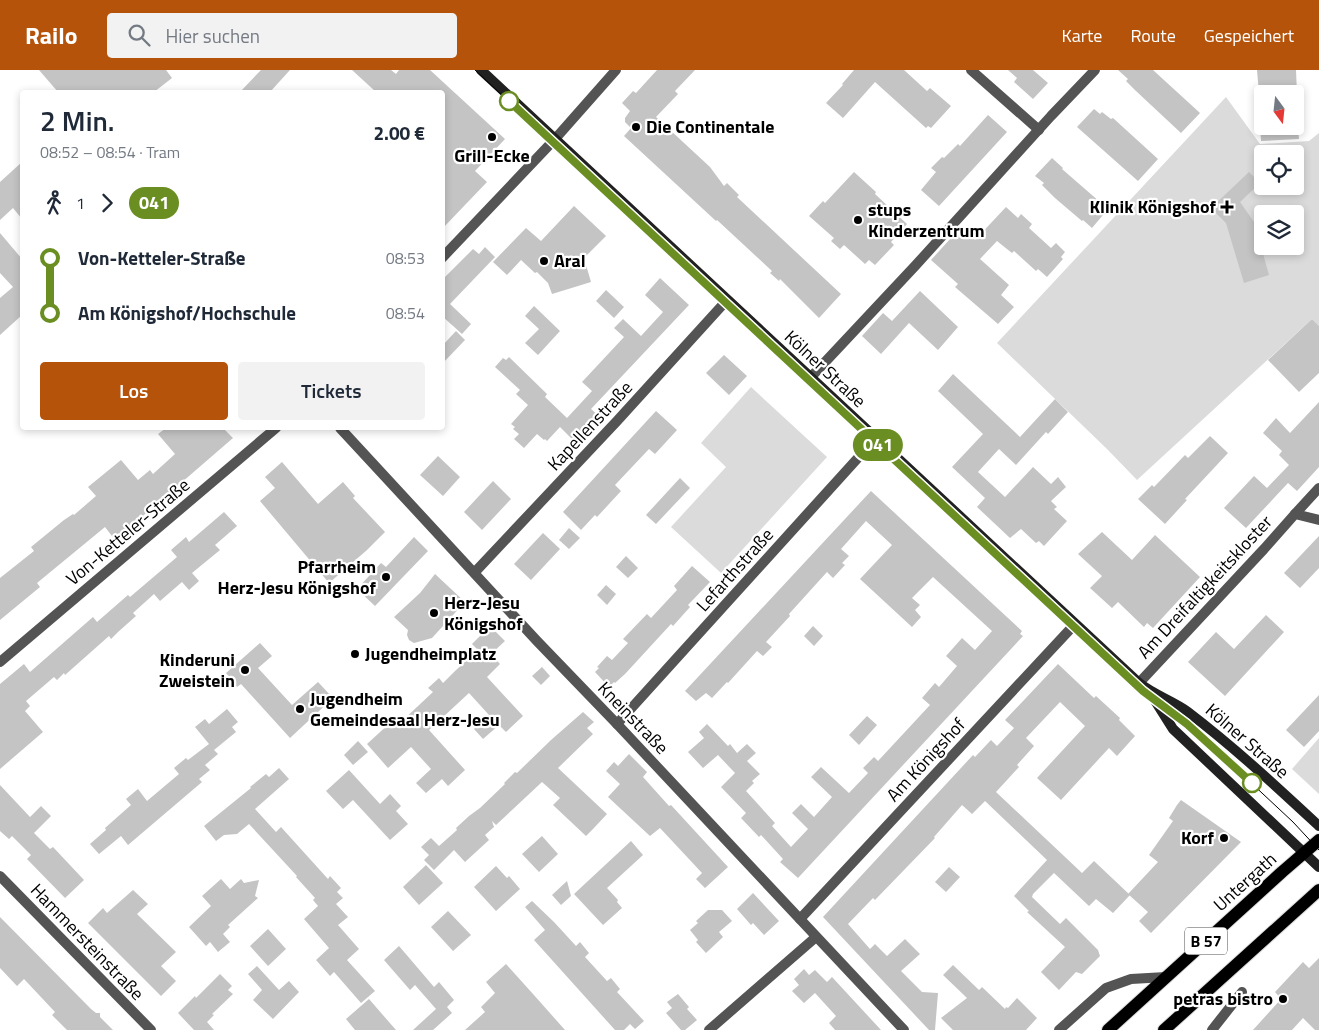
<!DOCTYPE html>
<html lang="de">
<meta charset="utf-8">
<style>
body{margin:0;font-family:"Titillium Web",sans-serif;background:#f2f2f3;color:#1f2937;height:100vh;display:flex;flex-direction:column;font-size:19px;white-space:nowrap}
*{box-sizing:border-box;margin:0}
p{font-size:16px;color:#747a83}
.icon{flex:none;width:28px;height:28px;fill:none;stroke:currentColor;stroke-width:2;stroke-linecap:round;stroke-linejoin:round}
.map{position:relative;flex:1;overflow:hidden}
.side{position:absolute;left:20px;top:20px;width:425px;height:340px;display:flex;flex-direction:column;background:#fff;border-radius:5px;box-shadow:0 2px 8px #0003}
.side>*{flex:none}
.badge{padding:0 10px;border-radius:16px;font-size:18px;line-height:32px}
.needle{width:32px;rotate:165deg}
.buttons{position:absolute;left:1254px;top:15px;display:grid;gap:10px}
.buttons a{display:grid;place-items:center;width:50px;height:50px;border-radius:5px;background:#fff;box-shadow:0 2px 8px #0003;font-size:25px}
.map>.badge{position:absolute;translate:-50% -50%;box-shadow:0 0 0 2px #fff}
.legs{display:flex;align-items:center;gap:8px;height:55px;padding:0 20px;font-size:16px}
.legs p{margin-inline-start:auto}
.headline{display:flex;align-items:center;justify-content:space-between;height:85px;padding:0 20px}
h1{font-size:28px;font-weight:600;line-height:38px}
.primary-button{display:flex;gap:10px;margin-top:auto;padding:10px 20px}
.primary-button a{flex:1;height:58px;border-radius:5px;background:#b45309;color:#fff;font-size:20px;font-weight:600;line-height:58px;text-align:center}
.primary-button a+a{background:#f2f2f3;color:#1f2937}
ul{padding:0 20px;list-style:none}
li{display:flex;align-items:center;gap:18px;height:55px;font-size:19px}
li i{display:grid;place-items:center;width:8px;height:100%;margin:0 6px;background:currentColor}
li i::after{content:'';width:12px;height:12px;margin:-6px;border:4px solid;border-radius:50%;background:#fff}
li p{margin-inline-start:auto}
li:first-child i{background:linear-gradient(#0000 50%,currentColor 0)}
li:last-child i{background:linear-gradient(currentColor 50%,#0000 0)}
header{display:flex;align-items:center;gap:30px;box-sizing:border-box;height:70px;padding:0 25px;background:#b45309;color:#fff}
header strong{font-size:24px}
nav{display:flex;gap:28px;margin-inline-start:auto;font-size:18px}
.search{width:350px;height:45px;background:#f2f2f3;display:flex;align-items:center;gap:12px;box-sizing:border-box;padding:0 18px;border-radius:5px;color:#747a83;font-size:19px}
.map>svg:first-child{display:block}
</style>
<header>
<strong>Railo</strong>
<div class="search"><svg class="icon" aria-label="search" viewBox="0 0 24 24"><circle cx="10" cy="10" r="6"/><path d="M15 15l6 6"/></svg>Hier suchen</div>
<nav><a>Karte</a><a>Route</a><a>Gespeichert</a></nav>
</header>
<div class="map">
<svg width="1319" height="960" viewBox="0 0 1319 960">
<rect width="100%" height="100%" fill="#fff"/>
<!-- green -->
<g fill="#dbdbdb" fill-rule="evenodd">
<path d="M1226,27L1260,74L1309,71L1319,63V256L1312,249L1137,410L1107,379L997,273ZM1262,84H1295V116H1262ZM1262,144H1295V176H1262Z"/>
<polygon points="751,317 827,387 721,503 671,457 726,397 701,373"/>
<polygon points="1319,668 1319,724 1292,699"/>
</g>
<!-- building -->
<g fill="#c4c4c4">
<polygon points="39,0 166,0 172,8 154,22 58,22"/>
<polygon points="261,0 290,0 270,22 240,22"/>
<polygon points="352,0 391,0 396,4 399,0 430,0 505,69 475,101 487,112 442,159 442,22 376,22"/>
<polygon points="657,0 695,0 675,21 678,24 656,47 710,97 724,116 727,113 739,125 737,127 841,224 819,248 780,209 779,211 770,203 772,201 717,150 716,151 624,66 631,58 625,52 625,48 630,41 622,33 633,21 636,23"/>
<polygon points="854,0 904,0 927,21 930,18 951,36 931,58 928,56 926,58 875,12 843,48 826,33 843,15 842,14"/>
<polygon points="1008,0 1033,0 1048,13 1033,29 1014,12 1017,8"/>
<polygon points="1118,0 1153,0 1200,43 1181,63 1136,21 1126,11 1128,9"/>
<polygon points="1257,0 1296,0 1297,24 1259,24"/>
<polygon points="1094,39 1100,44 1102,42 1111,49 1113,48 1158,89 1138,111 1077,57"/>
<polygon points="988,45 1007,62 939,136 921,120 936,102 931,98 942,87 944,88 958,74 960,76"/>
<polygon points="1260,56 1298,56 1299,69 1261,71"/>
<polygon points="1052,88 1063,98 1062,99 1108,139 1092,158 1083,150 1082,151 1055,128 1042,115 1044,113 1035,106"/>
<polygon points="22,92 22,149 13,138 0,150 0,112"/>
<polygon points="854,102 876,122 875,124 907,154 891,172 894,175 875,195 869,190 865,194 844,175 840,179 831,171 834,168 809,146 823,131 825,133"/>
<polygon points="1249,102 1260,113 1240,132 1254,152 1269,205 1244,213 1226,153 1211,138"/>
<polygon points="574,136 606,166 584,188 591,212 552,224 548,213 537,202 535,203 521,190 507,205 493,192 526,158 541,171"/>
<polygon points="1006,137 1018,148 1021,144 1032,154 1029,158 1051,178 1056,173 1065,182 1061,187 1063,189 1047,207 1038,199 1036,201 1014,181 1012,183 997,171 980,189 1009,215 1001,225 1014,237 998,254 955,217 958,214 931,190 961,157 975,170"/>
<polygon points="0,163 22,189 22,245 0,265 0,228 13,217 0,203"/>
<polygon points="485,177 495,187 450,234 471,254 462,264 442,246 442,210 473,179 479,184"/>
<polygon points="660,208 689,235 591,339 600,347 576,373 560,357 547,371 545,369 544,370 537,364 524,378 514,369 519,364 513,359 515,357 511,354 528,335 516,324 520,320 495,297 503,288 506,290 509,287 547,324 545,327 567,348 592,321 582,312 624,267 614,258 623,249 641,266 663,242 645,225"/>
<polygon points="606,220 624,237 614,248 596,231"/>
<polygon points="920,221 958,257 938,280 909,253 881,284 862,266 883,243 892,251"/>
<polygon points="534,236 560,261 538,285 525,273 539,259 525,246"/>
<polygon points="1312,249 1319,256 1319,303 1299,322 1268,290"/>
<polygon points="456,261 465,270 442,294 442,276"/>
<polygon points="724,285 747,306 729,325 706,303"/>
<polygon points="953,304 1020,367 1055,329 1068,342 1048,364 1046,362 1016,395 999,379 978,402 1005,427 1033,397 1051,414 1058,407 1066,417 1051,431 1057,437 1054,439 1067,451 1044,476 1039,471 1036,473 1021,459 1010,468 977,437 985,428 952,397 983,364 938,321"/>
<polygon points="1319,332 1319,397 1297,421 1288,413 1246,458 1224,438 1254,406 1267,418 1289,395 1279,385 1282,381 1263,363 1276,348 1290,363"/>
<polygon points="656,341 677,360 655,384 649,379 615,415 621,421 597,447 595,445 581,460 563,442"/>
<polygon points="166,358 223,358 233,368 115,470 105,457 37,513 40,517 0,550 0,508 34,481 31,477 64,450 73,444 74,445 96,426 88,417 121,390 138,410 150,400 153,404 175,384 158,364"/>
<polygon points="1210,366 1228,383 1185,429 1187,430 1165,454 1138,429 1152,415 1154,417 1185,385 1188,388"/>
<polygon points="438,386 460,407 443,426 420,405"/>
<polygon points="282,392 318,434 343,412 355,426 353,428 385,462 367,480 329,513 260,431 275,418 265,407"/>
<polygon points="680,408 690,418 656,454 646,445"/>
<polygon points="493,411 511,429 482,460 464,442"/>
<polygon points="871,421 1022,561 1020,564 1023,566 798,808 780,792 783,789 761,765 759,767 741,748 746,743 721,717 735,703 718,685 703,698 688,682 704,668 699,662 707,654 728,676 730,674 737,683 747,674 756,683 747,691 760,704 752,711 754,713 746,721 775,753 772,756 791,777 808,759 792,743 801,734 814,747 832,727 811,707 821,697 849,723 868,703 863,698 874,687 878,691 930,635 922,628 935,613 939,617 957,596 946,586 962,568 975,580 992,561 933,507 912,528 920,535 915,540 921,547 912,557 860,509 892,475 866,451 841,479 849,486 842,493 845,495 833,508 827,502 789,544 790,546 766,572 772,577 763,586 757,581 728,613 727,612 712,628 706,623 696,631 685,621"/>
<polygon points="224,442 237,456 215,475 220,480 192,503 199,511 189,520 182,512 160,531 154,524 133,543 136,546 118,562 111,569 109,566 65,605 64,603 57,610 54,607 26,631 30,636 25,641 43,662 0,699 0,614 24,594 30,602 93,547 97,552 128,525 130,527 177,487 171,480 186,467 189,472"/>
<polygon points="569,458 580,468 569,479 559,470"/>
<polygon points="1102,462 1132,490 1155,465 1200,507 1153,558 1147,553 1144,557 1118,532 1112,538 1090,518 1102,506 1078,484"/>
<polygon points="543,463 560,479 531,510 514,494"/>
<polygon points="1319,466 1319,498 1300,518 1284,503"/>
<polygon points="414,467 428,481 375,536 357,519 381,493 386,497"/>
<polygon points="626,486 638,498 628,508 616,497"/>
<polygon points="692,496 710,512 688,535 690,537 673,556 671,554 625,604 615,613 614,612 609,617 595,602 599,598 597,597 607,586 612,590 628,573 623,569 647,544 651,548 677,520 674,516"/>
<polygon points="435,504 465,532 464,533 432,568 414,573 409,570 407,565 408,560 394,547 420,523"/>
<polygon points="606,515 616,524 607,535 597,525"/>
<polygon points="1266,545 1284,562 1225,626 1188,592 1216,562 1234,579"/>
<polygon points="490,556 505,571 491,584 500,594 487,607 523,646 506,662 499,655 483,669 474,659 489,645 469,623 429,660 465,700 448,716 442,709 426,723 416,713 431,699 411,677 388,698 367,674 391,652 395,656 402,651 433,622 428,618 439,608 443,613 455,601 478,580 472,574"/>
<polygon points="813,556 823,566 814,576 804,566"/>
<polygon points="260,573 272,586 258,598 292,635 318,612 333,628 290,668 241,614 237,617 226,603"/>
<polygon points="1058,594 1094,628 1096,626 1120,648 1119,650 1135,666 1117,686 1109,678 1061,730 1037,708 1085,656 1060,632 1026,668 1034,676 1017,695 1019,697 996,722 1082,803 1094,791 1130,825 1113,843 1096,829 1089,836 1054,803 1033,824 1032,827 1060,854 1066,848 1098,880 1100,886 1082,904 1076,902 1059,920 1041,902 1065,877 1027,842 1029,841 1014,826 1047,790 985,731 972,744 962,735 934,767 935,768 875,830 873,828 848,854 870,879 875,874 887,886 905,869 920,884 901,901 922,922 938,923 935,960 929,960 823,847 973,685 975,687 991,670 997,676 1014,658 1005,650"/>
<polygon points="542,597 550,606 541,615 532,606"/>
<polygon points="1319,625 1319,661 1304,677 1286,660"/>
<polygon points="227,639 238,652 232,657 236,662 214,680 218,684 205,695 210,700 199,709 202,712 128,775 121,766 99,784 90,774 106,760 105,758 131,735 126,729 138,719 147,731 179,704 174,698 186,688 188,690 209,674 195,657 205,649 209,654"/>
<polygon points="583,642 594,652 587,658 593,664 558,698 607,744 593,759 586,766 553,735 560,728 542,712 496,755 492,751 494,757 485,765 489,770 465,792 454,780 434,800 424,790 429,785 421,777 431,768 439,776 457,760 456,758 469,746 480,738 505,714 504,713 515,702 517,703 551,670"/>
<polygon points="867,646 877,655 859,675 849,665"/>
<polygon points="358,671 368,682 353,695 344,685"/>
<polygon points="629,684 647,702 643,707 669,736 671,735 728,797 705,818 696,809 702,803 660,758 650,766 608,727 620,714 606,701 614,692 618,696"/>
<polygon points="279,698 289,709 255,739 276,762 281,757 328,809 330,806 341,818 337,822 343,828 336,834 348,847 338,855 359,879 347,890 375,921 361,933 334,902 330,906 316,890 329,878 304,849 318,836 313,830 315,828 296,807 297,806 249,754 237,764 224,765 216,771 204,756 251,718 250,717 266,704 269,707"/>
<polygon points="349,700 380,734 390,724 401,736 396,741 408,754 390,770 353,730 343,739 326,721"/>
<polygon points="0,715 30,747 41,736 51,746 34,763 50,779 53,777 84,810 65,828 27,789 31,785 12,766 9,769 0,761"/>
<polygon points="1181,730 1241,772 1151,863 1139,851 1148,842 1128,824 1158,792 1149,785 1173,751 1169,748 1177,735"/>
<polygon points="542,766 558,784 539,802 522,784"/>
<polygon points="631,771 643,785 607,818 618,830 617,832 622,838 603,855 574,824"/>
<polygon points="426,795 443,813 419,835 403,817"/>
<polygon points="496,796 507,808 509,806 520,819 496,841 474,817"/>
<polygon points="949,797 960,807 946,822 935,812"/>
<polygon points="221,809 230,819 241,809 244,813 259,810 255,826 258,828 228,855 230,857 223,864 230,872 218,882 210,872 206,876 189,857 211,836 202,826"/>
<polygon points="567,811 571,826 561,835 552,825"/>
<polygon points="133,820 148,834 137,844 176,882 161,896 176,911 161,926 88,853 103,838 107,843"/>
<polygon points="753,823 779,851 764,865 753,853 751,855 737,839"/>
<polygon points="532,831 554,852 576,876 580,872 589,883 585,887 607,911 611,908 620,919 617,922 644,951 635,959 630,954 624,960 615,960 534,870 545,860 525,837"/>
<polygon points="708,840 722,840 732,851 719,862 723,867 706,883 696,872 698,870 690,860 698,853 696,851"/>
<polygon points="448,841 471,865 453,881 431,857"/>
<polygon points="0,847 91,939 96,943 100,943 100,947 113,960 67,960 52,945 55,942 24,909 17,916 0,898"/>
<polygon points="268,859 286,879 268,896 250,876"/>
<polygon points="399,876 434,917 439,912 454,930 447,937 452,943 433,960 413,960 436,939 415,915 410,920 384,890"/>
<polygon points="1319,888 1319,960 1315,960 1303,948 1292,960 1253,960 1281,929 1275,922 1303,892 1309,898"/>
<polygon points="506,894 533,924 565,960 465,960 485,942 481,937 495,923 486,912"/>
<polygon points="953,895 979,920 982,917 1005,939 1006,937 1008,938 1017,928 1037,948 1026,960 953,960 941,948 967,928 943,905"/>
<polygon points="257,896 279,920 289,911 299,922 273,949 253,930 262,920 248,904"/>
<polygon points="804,899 809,905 815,900 827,912 832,907 881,960 835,960 829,953 836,946 815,923 804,933 792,921 799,915 794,909"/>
<polygon points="220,904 232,916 228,920 233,924 212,944 214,945 207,952 214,960 194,960 178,943 195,926 196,928"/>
<polygon points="678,924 689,937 687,939 697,950 685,960 681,960 666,943 672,938 667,932"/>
<polygon points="369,929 382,944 396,960 355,960 346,949"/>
</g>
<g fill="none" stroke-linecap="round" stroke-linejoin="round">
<!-- primary casing -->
<g stroke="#dbdbdb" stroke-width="14">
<g id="primary">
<polyline points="1108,960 1282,802 1319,770"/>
<polyline points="1164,960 1319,820"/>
</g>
</g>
<!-- minor -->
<g stroke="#545454" stroke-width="10">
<polyline points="971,0 1039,60"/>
<polyline points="442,188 555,69 616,0"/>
<polyline points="811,307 915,196 1051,46 1095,0"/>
<polyline points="340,358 537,571 617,654 904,960"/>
<polyline points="1295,444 1319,418"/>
<polyline points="475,502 617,351 727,230"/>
<polyline points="0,592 276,358"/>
<polyline points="1139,613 1264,479 1295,444 1319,450"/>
<polyline points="617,654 876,368"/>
<polyline points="0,806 151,960"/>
<polyline points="800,849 1075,554"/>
<polyline points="709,960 816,867"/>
<polyline points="1059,960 1106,918 1131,909 1166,907"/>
<polyline points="1212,960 1242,922"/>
</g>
<!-- secondary -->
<g stroke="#212121" stroke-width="10">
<path d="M481,0L1139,613C1154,625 1173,631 1188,642C1234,677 1277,717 1319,756"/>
<polyline points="1149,621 1173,659 1319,797"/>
</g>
<!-- primary -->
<use href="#primary" stroke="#000" stroke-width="12"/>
<!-- tram -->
<polyline stroke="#000" stroke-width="1" points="475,0 1143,621 1187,654 1217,681 1293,752 1319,780"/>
</g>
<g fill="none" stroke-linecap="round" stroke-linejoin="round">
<!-- line-1 casing -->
<g stroke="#fff" stroke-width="11">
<polyline id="line-1" points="509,31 1143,621 1187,654 1252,713"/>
</g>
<!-- line-1 -->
<use href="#line-1" stroke="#6b8e23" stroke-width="8"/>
</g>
<!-- markers -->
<g fill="#fff" stroke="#6b8e23" stroke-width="2.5">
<circle cx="509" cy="31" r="9"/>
<circle cx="1252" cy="713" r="9"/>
</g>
<g fill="#000" stroke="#fff" stroke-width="2">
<circle cx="636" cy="57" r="5"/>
<circle cx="492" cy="67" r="5"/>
<path d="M1224.5 129.5h5v5h5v5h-5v5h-5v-5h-5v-5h5z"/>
<circle cx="858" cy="150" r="5"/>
<circle cx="544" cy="191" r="5"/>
<circle cx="386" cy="507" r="5"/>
<circle cx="434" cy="543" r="5"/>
<circle cx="355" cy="584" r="5"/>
<circle cx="245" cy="600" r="5"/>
<circle cx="300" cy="639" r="5"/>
<circle cx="1224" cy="768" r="5"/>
<circle cx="1283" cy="929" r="5"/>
</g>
<g text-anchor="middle" stroke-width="4.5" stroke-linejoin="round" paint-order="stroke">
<!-- shield labels -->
<rect fill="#fff" stroke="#4c4c4c" stroke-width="1" x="1185" y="857.5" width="42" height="27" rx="4"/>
<g font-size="16" font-weight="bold" fill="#000">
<text x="1206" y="877">B 57</text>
</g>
<!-- poi labels -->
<g font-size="18" font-weight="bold" fill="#000" stroke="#fff" text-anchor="start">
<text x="646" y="63">Die Continentale</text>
<text x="492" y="92" text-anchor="middle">Grill-Ecke</text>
<text x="1216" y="143" text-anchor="end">Klinik Königshof</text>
<text x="868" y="146">stups<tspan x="868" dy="21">Kinderzentrum</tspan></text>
<text x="554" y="197">Aral</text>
<text x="376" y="503" text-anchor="end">Pfarrheim<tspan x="376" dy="21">Herz-Jesu Königshof</tspan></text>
<text x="444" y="539">Herz-Jesu<tspan x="444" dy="21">Königshof</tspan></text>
<text x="365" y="590">Jugendheimplatz</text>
<text x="235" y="596" text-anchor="end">Kinderuni<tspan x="235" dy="21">Zweistein</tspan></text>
<text x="310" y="635">Jugendheim<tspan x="310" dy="21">Gemeindesaal Herz-Jesu</tspan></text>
<text x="1214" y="774" text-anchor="end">Korf</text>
<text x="1273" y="935" text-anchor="end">petras bistro</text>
</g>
<!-- street labels -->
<g font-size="18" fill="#000" stroke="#fff">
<text transform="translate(825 299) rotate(43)" y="6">Kölner Straße</text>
<text transform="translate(590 356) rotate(-47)" y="6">Kapellenstraße</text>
<text transform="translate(128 462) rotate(-40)" y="6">Von-Ketteler-Straße</text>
<text transform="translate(735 500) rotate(-48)" y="6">Lefarthstraße</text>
<text transform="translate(1205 517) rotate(-47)" y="6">Am Dreifaltigkeitskloster</text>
<text transform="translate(633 648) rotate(46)" y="6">Kneinstraße</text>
<text transform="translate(1247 671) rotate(41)" y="6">Kölner Straße</text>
<text transform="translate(926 690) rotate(-47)" y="6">Am Königshof</text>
<text transform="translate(1245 812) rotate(-42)" y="6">Untergath</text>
<text transform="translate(87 872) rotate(46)" y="6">Hammersteinstraße</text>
</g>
</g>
</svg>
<div class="buttons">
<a><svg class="needle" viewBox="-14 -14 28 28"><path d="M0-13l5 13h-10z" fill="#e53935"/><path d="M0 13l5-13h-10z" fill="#747a83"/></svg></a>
<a><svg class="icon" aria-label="locate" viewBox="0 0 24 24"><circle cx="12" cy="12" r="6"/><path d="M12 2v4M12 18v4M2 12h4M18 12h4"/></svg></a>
<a><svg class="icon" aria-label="layers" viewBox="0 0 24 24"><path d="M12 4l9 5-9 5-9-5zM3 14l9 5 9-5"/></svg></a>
</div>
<b class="badge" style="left:878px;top:375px;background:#6b8e23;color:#fff">041</b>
<section class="side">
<div class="headline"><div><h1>2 Min.</h1><p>08:52 – 08:54 · Tram</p></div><b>2.00 €</b></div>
<div class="legs"><svg class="icon" aria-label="walk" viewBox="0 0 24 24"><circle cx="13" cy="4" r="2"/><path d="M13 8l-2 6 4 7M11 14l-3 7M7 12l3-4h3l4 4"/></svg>1<svg class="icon" aria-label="forward" viewBox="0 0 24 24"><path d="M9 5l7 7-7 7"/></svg><b class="badge" style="background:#6b8e23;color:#fff">041</b></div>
<ul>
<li><i style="color:#6b8e23"></i><b>Von-Ketteler-Straße</b><p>08:53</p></li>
<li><i style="color:#6b8e23"></i><b>Am Königshof/Hochschule</b><p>08:54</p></li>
</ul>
<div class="primary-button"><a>Los</a><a>Tickets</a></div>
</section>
</div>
